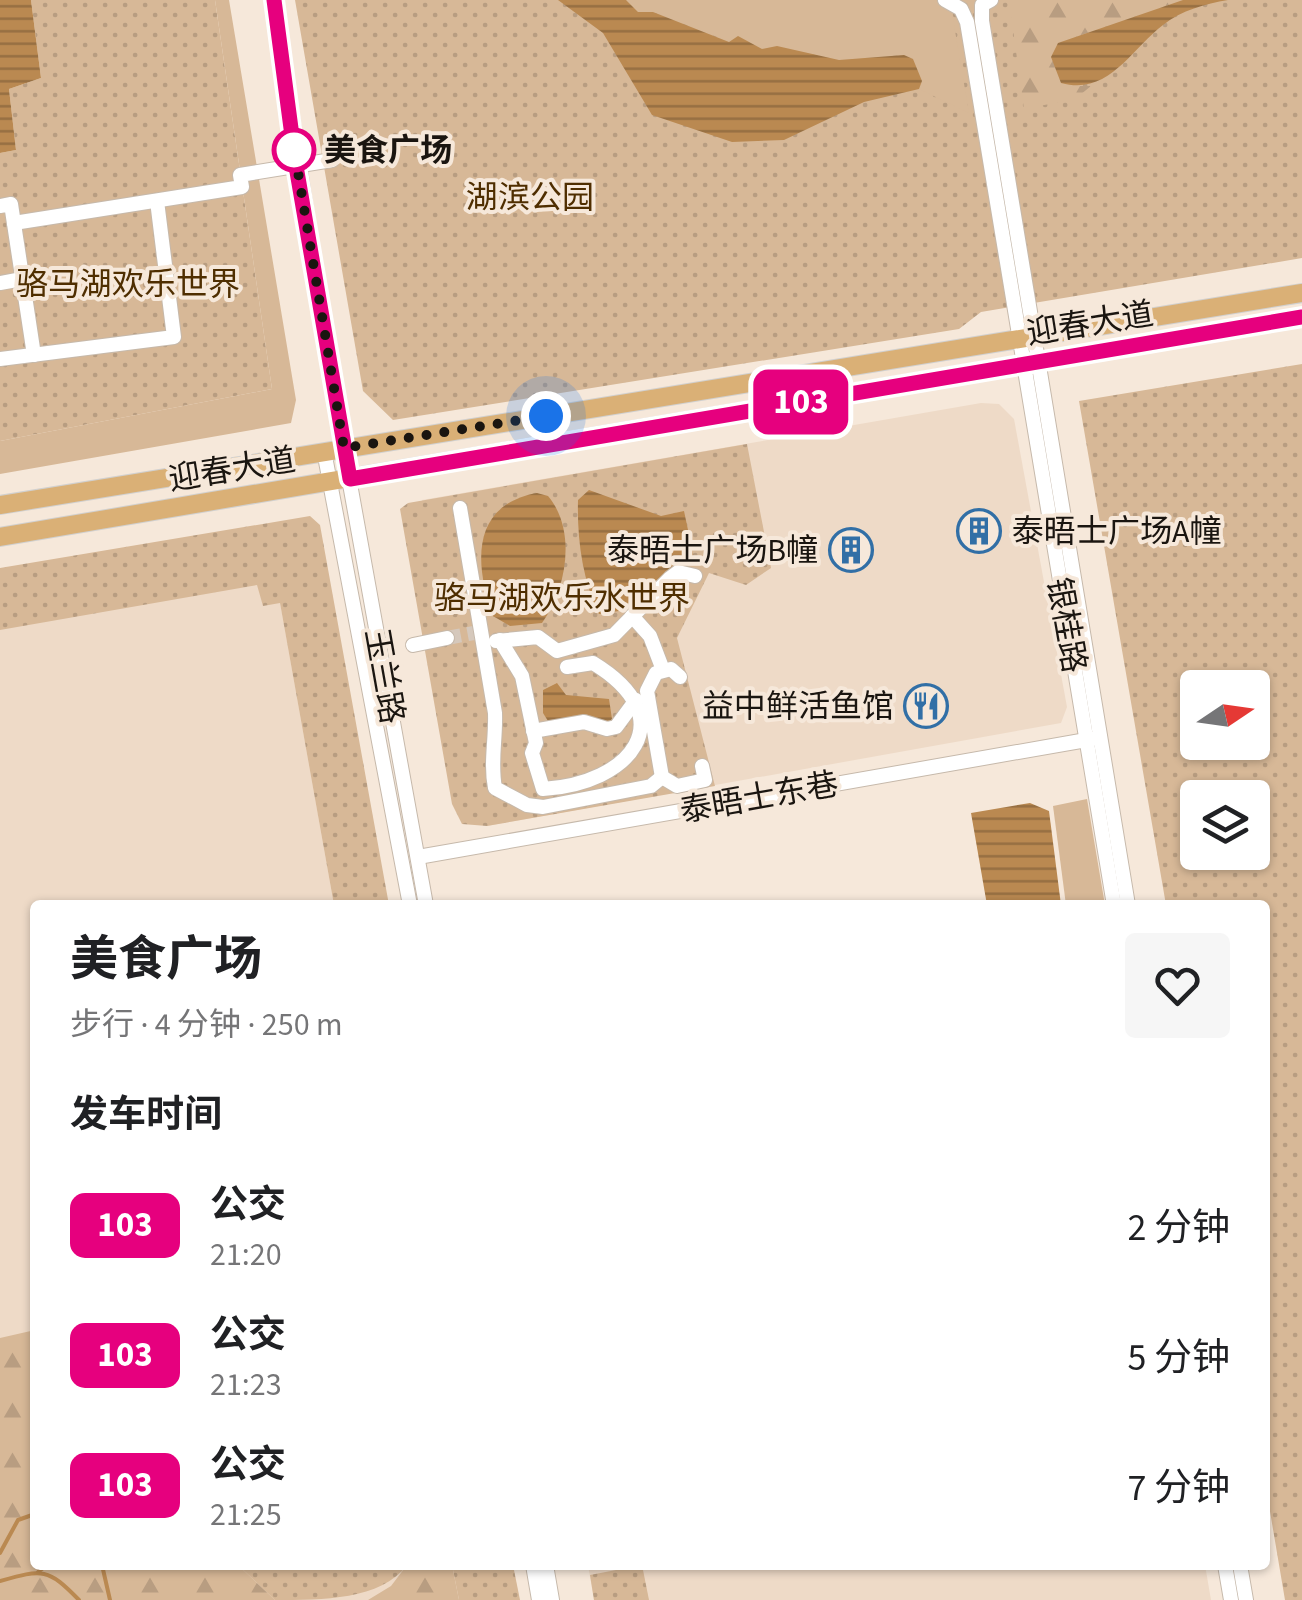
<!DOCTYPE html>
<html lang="zh">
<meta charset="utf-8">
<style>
body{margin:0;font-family:"Source Sans 3","Noto Sans SC",sans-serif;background:#f6f6f6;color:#202124;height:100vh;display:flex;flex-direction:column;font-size:38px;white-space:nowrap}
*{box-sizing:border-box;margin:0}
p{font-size:32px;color:#757577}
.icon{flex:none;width:55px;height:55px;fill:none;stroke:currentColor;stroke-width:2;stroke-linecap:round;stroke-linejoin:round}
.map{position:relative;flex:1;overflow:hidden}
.side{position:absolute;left:30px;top:900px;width:1240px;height:670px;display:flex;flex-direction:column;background:#fff;border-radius:10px;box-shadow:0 2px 8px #0004}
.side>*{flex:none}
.badge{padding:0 20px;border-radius:15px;font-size:35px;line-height:65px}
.needle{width:65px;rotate:77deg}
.tools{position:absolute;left:1180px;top:670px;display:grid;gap:20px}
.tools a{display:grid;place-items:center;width:90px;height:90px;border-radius:10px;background:#fff;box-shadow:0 2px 8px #0004;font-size:50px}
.you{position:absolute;width:50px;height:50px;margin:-25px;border:8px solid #fff;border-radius:50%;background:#1a73e8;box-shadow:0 0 0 15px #1a73e833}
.map>.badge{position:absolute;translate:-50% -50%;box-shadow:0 0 0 5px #fff}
h2{padding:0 40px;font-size:38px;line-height:90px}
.round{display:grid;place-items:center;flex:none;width:105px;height:105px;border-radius:10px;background:#f6f6f6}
.head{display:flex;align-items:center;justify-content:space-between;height:170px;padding:0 40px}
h1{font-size:48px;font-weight:700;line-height:75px}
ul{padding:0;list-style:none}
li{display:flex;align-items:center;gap:30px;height:130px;padding:0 40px}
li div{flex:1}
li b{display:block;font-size:38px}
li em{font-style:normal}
li .badge{min-width:110px;font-weight:700;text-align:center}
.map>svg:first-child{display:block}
</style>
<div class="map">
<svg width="1302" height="1600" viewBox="0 0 1302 1600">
<defs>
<pattern id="grass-dots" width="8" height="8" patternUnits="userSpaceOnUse" patternTransform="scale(2.5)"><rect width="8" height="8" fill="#d7b897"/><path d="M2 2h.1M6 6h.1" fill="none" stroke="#b89d81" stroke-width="1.8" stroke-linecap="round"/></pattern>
<pattern id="forest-firs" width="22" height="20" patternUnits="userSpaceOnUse" patternTransform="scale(2.5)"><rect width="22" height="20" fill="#d7b897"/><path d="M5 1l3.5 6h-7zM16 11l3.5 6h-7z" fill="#b89d81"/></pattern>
<pattern id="water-rules" width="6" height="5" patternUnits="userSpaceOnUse" patternTransform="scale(2.5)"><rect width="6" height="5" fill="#ba8951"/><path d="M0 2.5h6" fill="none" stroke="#966f42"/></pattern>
</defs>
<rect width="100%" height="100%" fill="#f6e8da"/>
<!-- built -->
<g fill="#eedac7">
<polygon points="981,403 999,404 1014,419 1067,707 1061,723 487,826 422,500"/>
<polygon points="274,569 334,905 35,905 35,1565 452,1565 459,1600 0,1600 0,608"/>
<polygon points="588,1565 1205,1565 1211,1600 594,1600"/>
</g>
<!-- grass -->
<g fill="url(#grass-dots)" fill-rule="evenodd">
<polygon points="31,0 215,0 272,389 0,441 0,153 16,150 9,89 41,78"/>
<polygon points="295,0 1302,0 1302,258 981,312 959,329 393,420 363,391"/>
<path d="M1302,364V1600H1285L1265,1482V905H1166L1079,401ZM1198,688H1252V742H1198ZM1198,798H1252V852H1198Z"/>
<polygon points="747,444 771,568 746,585 709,573 677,638 715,786 487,826 462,824 452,804 400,509 408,503"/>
<polygon points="310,516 320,525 389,905 334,905 280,603 263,606 257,585 0,630 0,568"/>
<path d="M238,1565H407C381,1600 322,1600 275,1600Z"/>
<polygon points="452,1565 513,1565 520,1600 459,1600"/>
<polygon points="642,1565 649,1600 594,1600 590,1575"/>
</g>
<!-- forest -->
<g fill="url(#forest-firs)">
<polygon points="1009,0 1183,0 1058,43 1074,86 1091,86 1075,99 1024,109"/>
<polygon points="35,1330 35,1565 238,1565 275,1600 0,1600 0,1338"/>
<polygon points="407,1565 452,1565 459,1600 368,1600 391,1586"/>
</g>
<!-- garden -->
<g fill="#d7b897">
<polygon points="215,0 229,0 296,400 291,423 0,474 0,441 272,389"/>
<polygon points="626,0 936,0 952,13 969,113 919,89 922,81 913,59 904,55 837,60 777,46 762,49 738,36 730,42 653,12 638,12"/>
<polygon points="1087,799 1105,905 1066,905 1053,806"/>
</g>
<!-- water -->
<g fill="url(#water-rules)">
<polygon points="0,0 31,0 41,78 9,89 16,150 0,153"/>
<polygon points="558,0 626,0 638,12 653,12 729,42 738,36 762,49 777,46 839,60 904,55 913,59 922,81 919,89 864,102 784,140 732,142 652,115 603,33"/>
<path d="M1183,0H1228C1205,4 1182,10 1163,25C1130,50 1109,96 1061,83L1051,57L1058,43Z"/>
<path d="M589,490L661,516L684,511L695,563L670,569L619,611L599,614C582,579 577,538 578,500Z"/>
<path d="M537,493L548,496C576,529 568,587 542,623L510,626L493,616C474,563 471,505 537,493Z"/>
<polygon points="557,683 566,695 609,699 612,719 608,723 548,721 543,713 543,690"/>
<polygon points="1030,803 1049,811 1061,905 987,905 971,813"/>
</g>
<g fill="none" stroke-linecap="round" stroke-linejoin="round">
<!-- stream -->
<g stroke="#ba8951" stroke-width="4">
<polyline points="0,1553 18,1520 35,1514"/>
<polyline points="102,1565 110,1600"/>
<polyline points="38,1572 47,1565"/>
<path d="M0,1581C43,1569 48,1568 79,1600"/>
</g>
<!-- minor-tunnel -->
<polyline stroke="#d5c8bc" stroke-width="14" stroke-dasharray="14 7" stroke-linecap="butt" points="447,638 474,633"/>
<!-- minor casing -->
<g stroke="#c6b9ab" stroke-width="16">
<g id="minor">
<polyline points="274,0 337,412 426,905"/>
<polyline points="945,0 961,9 967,22 1114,905"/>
<polyline points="991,0 982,5 982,21 1128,905"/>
<polyline points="0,206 11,204 34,355"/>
<polyline points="14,223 242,187 240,175 332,160"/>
<polyline points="0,283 22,279"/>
<polyline points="0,359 174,337 157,201"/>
<polyline points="324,451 410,905"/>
<path d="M460,508L495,713C496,740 490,762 495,788L527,805L543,807L651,786L662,777"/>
<polyline points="632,616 650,636 663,670"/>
<path d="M500,640L522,676L536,743L532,753L543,789C630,784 685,719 593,663L567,667"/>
<polyline points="496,641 538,637 557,651 614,635 670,578 678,572 695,576"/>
<polyline points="413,645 447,638"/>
<polyline points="533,731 584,722 607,729 616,727 636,700"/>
<polyline points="662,777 647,691 656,673 671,669 680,677"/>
<polyline points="662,777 677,786 705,780 702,766"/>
<polyline points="418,857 1092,739"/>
<polyline points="533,1565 539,1600"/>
<polyline points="546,1565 552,1600"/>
<polyline points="1225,1565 1231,1600"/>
<polyline points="1240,1565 1246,1600"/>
</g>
</g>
<!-- major casing -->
<g stroke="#d1d0cf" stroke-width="20">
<g id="major">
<polyline points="0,505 1302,293"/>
<polyline points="0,537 1302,317"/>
</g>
</g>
<!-- minor -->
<use href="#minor" stroke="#fff" stroke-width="14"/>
<!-- major -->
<use href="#major" stroke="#dab076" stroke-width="18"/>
</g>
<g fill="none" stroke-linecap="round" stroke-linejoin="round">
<!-- line casing -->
<g stroke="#fff" stroke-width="22">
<polyline id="line" points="274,0 296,166 350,479 1302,317"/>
</g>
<!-- line -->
<use href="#line" stroke="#e6007e" stroke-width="15"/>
<!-- walk -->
<polyline stroke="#1a1510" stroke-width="10" stroke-dasharray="0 18" points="294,150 292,136 344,448 546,416"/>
</g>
<!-- icons -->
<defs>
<g id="building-ring" transform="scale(2.25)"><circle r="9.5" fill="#f6e8da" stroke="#316fa6" stroke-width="1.5"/><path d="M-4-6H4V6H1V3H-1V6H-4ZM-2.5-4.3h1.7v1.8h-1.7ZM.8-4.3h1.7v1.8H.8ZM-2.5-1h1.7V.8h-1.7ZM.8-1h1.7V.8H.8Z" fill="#316fa6"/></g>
<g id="restaurant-ring" transform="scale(2.25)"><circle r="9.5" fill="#f6e8da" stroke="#316fa6" stroke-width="1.5"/><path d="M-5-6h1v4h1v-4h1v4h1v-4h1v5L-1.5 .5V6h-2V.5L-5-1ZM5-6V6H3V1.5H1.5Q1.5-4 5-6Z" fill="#316fa6"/></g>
</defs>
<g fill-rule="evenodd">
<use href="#building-ring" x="979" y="531"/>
<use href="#building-ring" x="851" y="550"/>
<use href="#restaurant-ring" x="926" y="706"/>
</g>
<!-- markers -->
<circle fill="#fff" stroke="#e6007e" stroke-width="5" cx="294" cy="150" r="20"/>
<g text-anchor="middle" stroke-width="8" stroke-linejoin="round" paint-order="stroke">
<!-- stop labels -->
<g font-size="32" font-weight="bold" fill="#1a1510" stroke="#f6e8da" text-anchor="start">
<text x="324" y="161">美食广场</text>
</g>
<!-- park labels -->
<g font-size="32" fill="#4f2e00" stroke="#f6e8da">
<text x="530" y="208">湖滨公园</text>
<text x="128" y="295">骆马湖欢乐世界</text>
<text x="562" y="609">骆马湖欢乐水世界</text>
</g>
<!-- street labels -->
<g font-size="32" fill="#1a1510" stroke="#f6e8da">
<text transform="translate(1090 323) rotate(-9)" y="11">迎春大道</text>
<text transform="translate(232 469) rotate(-9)" y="11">迎春大道</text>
<text transform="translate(1067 625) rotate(80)" y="11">银桂路</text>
<text transform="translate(385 676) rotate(80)" y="11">玉兰路</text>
<text transform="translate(759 797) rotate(-10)" y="11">泰晤士东巷</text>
</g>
<!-- poi labels -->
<g font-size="32" fill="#1a1510" stroke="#f6e8da" text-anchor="end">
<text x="1012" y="542" text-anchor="start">泰晤士广场A幢</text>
<text x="818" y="561">泰晤士广场B幢</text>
<text x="894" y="717">益中鲜活鱼馆</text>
</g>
</g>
</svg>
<div class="tools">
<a><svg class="needle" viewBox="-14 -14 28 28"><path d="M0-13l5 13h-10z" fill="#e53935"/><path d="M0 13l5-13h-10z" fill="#757577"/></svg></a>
<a><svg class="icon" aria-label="layers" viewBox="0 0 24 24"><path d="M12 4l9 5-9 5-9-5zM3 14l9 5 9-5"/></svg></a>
</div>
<div class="you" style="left:546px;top:416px"></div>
<b class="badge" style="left:801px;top:402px;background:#e6007e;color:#fff">103</b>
<section class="side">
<div class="head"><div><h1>美食广场</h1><p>步行 · 4 分钟 · 250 m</p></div><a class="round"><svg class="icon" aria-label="heart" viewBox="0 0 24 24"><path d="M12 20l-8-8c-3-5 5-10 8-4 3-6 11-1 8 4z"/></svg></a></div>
<h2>发车时间</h2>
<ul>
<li><span class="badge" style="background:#e6007e;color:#fff">103</span><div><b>公交</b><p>21:20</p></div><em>2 分钟</em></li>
<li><span class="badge" style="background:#e6007e;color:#fff">103</span><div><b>公交</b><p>21:23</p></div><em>5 分钟</em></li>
<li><span class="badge" style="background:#e6007e;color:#fff">103</span><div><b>公交</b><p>21:25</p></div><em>7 分钟</em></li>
</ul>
</section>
</div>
